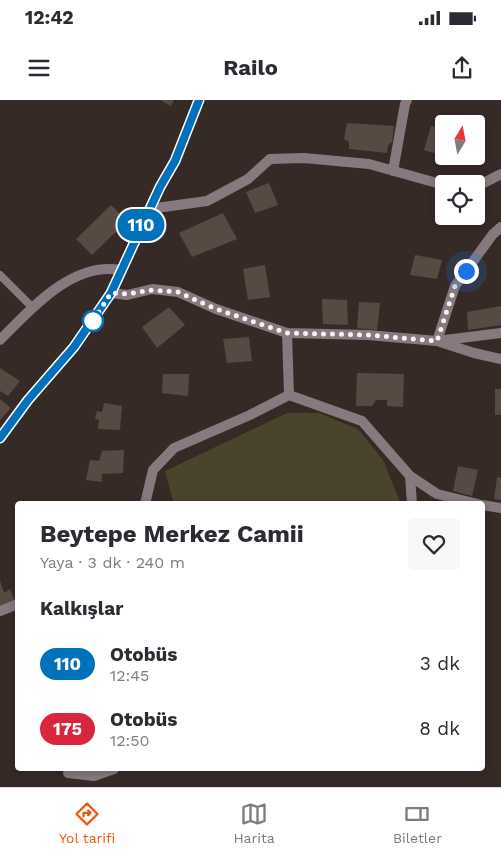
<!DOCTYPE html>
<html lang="tr">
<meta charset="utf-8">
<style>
body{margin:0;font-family:"Work Sans",sans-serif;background:#f7f7f7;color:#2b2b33;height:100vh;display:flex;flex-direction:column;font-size:19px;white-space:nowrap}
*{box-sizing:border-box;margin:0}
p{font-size:16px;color:#7c7c81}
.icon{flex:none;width:28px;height:28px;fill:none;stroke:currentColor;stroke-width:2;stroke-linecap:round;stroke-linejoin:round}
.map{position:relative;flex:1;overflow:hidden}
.side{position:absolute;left:15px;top:401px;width:470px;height:270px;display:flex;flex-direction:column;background:#fff;border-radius:5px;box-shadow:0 2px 8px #0003}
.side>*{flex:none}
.badge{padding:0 10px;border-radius:16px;font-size:18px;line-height:32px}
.needle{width:32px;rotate:10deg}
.fabs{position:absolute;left:435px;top:15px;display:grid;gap:10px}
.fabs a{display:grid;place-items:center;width:50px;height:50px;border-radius:5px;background:#fff;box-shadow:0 2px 8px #0003;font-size:25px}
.you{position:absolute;width:25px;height:25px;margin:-12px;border:4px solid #fff;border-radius:50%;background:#1a73e8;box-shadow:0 0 0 8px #1a73e833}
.map>.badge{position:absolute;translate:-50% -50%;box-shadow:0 0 0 2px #fff}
h2{padding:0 25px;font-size:19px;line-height:45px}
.round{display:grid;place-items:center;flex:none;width:52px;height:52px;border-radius:5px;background:#f7f7f7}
.headline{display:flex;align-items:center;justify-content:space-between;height:85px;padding:0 25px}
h1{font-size:24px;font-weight:700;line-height:38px}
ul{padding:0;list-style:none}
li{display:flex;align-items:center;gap:15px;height:65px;padding:0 25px}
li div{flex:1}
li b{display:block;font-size:19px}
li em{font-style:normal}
li .badge{min-width:55px;font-weight:700;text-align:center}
.status{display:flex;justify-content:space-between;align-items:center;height:35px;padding:0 25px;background:#fff;direction:ltr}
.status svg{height:14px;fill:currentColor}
header{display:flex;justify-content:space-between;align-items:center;height:65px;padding:0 25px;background:#fff;font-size:22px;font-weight:700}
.dock{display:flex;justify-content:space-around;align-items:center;height:70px;border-top:1px solid #e1e1e2;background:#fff;font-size:14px;color:#7c7c81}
.dock a{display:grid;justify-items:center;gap:2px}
.dock .on{color:#ea580c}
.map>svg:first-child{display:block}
</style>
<div class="status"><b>12:42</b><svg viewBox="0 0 49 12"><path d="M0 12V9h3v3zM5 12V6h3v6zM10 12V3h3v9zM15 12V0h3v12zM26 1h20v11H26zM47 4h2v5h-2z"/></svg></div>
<header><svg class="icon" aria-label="menu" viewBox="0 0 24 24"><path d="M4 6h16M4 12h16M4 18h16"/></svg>Railo<svg class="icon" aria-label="share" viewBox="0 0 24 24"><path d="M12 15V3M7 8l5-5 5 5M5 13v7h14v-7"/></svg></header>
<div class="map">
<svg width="501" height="687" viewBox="0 0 501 687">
<rect width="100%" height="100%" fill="#362a27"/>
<!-- green -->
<polygon fill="#4a442c" points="287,313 319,313 358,329 383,360 401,404 174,404 165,371"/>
<!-- building -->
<g fill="#554b43">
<polygon points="160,0 174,0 171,6"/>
<polygon points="347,23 394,26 392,42 388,45 387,53 349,49 349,42 344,39"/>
<polygon points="431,26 444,29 444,56 424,50"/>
<polygon points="269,83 278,105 255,113 246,92"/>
<polygon points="111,105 127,121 92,155 76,139"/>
<polygon points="223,113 237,139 192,157 179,133"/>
<polygon points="415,155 442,160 437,179 410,175"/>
<polygon points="265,165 270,197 248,200 243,169"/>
<polygon points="322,199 347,200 348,225 323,224"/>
<polygon points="359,202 380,203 377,230 357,228"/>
<polygon points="501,206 501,225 468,230 467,212"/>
<polygon points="169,207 185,225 157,248 142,227"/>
<polygon points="249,237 252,261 227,263 223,239"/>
<polygon points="0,268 20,281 8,296 0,291"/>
<polygon points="357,273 404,274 403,307 387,306 387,300 376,300 372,306 356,306"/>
<polygon points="163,274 189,274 188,296 162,293"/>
<rect x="495" y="289" width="6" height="26"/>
<polygon points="0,299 11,308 0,320"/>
<polygon points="104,303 122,306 120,330 98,329 99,320 95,319 97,311 102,312"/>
<polygon points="124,350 123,373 102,374 102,382 86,380 90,360 99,361 102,351"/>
<polygon points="458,366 478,370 472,396 453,391"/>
<polygon points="497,377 501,378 501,400 494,399"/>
<polygon points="0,481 4,493 10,489 15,501 0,506"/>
</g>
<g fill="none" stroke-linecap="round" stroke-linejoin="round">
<!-- lane -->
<polyline stroke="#87797d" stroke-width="8" points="0,175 33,208"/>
<!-- street -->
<g stroke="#87797d" stroke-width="10">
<polyline points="393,71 405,4 407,0"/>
<polyline points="476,87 501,74"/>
<polyline points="149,109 207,101 248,79 270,59 304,58 369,64 444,85"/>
<polyline points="111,193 127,195 152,189 178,192 216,209 287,233 368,235 437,241 501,233"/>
<polyline points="287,233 289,295"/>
<path d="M0,240C31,209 72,161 121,170"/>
<polyline points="437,241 455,186 493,134 501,127"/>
<polyline points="440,242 474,253 501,259"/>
<polyline points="410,376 412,404"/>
<polyline points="145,404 153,370 174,348 250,315 289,295 362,321 410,376 437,394 478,404"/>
<polyline points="482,405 501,408"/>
<polyline points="0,511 18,504"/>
<polyline points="68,673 94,676 114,669"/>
</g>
<!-- secondary -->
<polyline stroke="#baa3aa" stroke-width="10" points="0,338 28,300 74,247 111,193 160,87 175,61 199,0"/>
</g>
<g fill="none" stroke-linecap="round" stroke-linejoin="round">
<!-- line casing -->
<g stroke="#fff" stroke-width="11">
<polyline id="line" points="0,338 28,300 74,247 111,193 160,87 175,61 199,0"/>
</g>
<!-- line -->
<use href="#line" stroke="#0072bc" stroke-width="8"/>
<!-- walk -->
<polyline stroke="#f9f1ef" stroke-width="5" stroke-dasharray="0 9" points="93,221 91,224 111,193 127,194 152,190 178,192 216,209 287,233 368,235 437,241 455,186 466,171"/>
</g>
<!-- markers -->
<circle fill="#fff" stroke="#0072bc" stroke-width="2.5" cx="93" cy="221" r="10"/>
</svg>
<div class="fabs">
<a><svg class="needle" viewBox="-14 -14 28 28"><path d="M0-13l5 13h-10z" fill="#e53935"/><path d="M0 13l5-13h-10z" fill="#7c7c81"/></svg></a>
<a><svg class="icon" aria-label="locate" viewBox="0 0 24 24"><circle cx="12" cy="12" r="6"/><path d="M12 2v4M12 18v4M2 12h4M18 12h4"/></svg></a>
</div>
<div class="you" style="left:466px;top:171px"></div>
<b class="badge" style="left:141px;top:125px;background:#0072bc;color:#fff">110</b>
<section class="side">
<div class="headline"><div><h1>Beytepe Merkez Camii</h1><p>Yaya · 3 dk · 240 m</p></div><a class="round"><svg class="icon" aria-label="heart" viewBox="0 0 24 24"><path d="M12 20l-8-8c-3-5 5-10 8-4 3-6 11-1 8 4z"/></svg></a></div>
<h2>Kalkışlar</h2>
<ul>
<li><span class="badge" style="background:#0072bc;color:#fff">110</span><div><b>Otobüs</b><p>12:45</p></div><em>3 dk</em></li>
<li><span class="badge" style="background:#d7263d;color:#fff">175</span><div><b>Otobüs</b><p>12:50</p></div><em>8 dk</em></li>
</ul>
</section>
</div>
<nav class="dock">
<a class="on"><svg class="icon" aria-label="directions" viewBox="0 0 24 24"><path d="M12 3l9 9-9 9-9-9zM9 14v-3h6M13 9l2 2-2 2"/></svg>Yol tarifi</a>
<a><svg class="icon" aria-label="map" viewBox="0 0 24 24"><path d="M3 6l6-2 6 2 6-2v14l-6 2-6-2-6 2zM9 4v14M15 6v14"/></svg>Harita</a>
<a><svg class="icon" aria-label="tickets" viewBox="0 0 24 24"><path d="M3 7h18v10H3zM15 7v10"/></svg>Biletler</a>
</nav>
